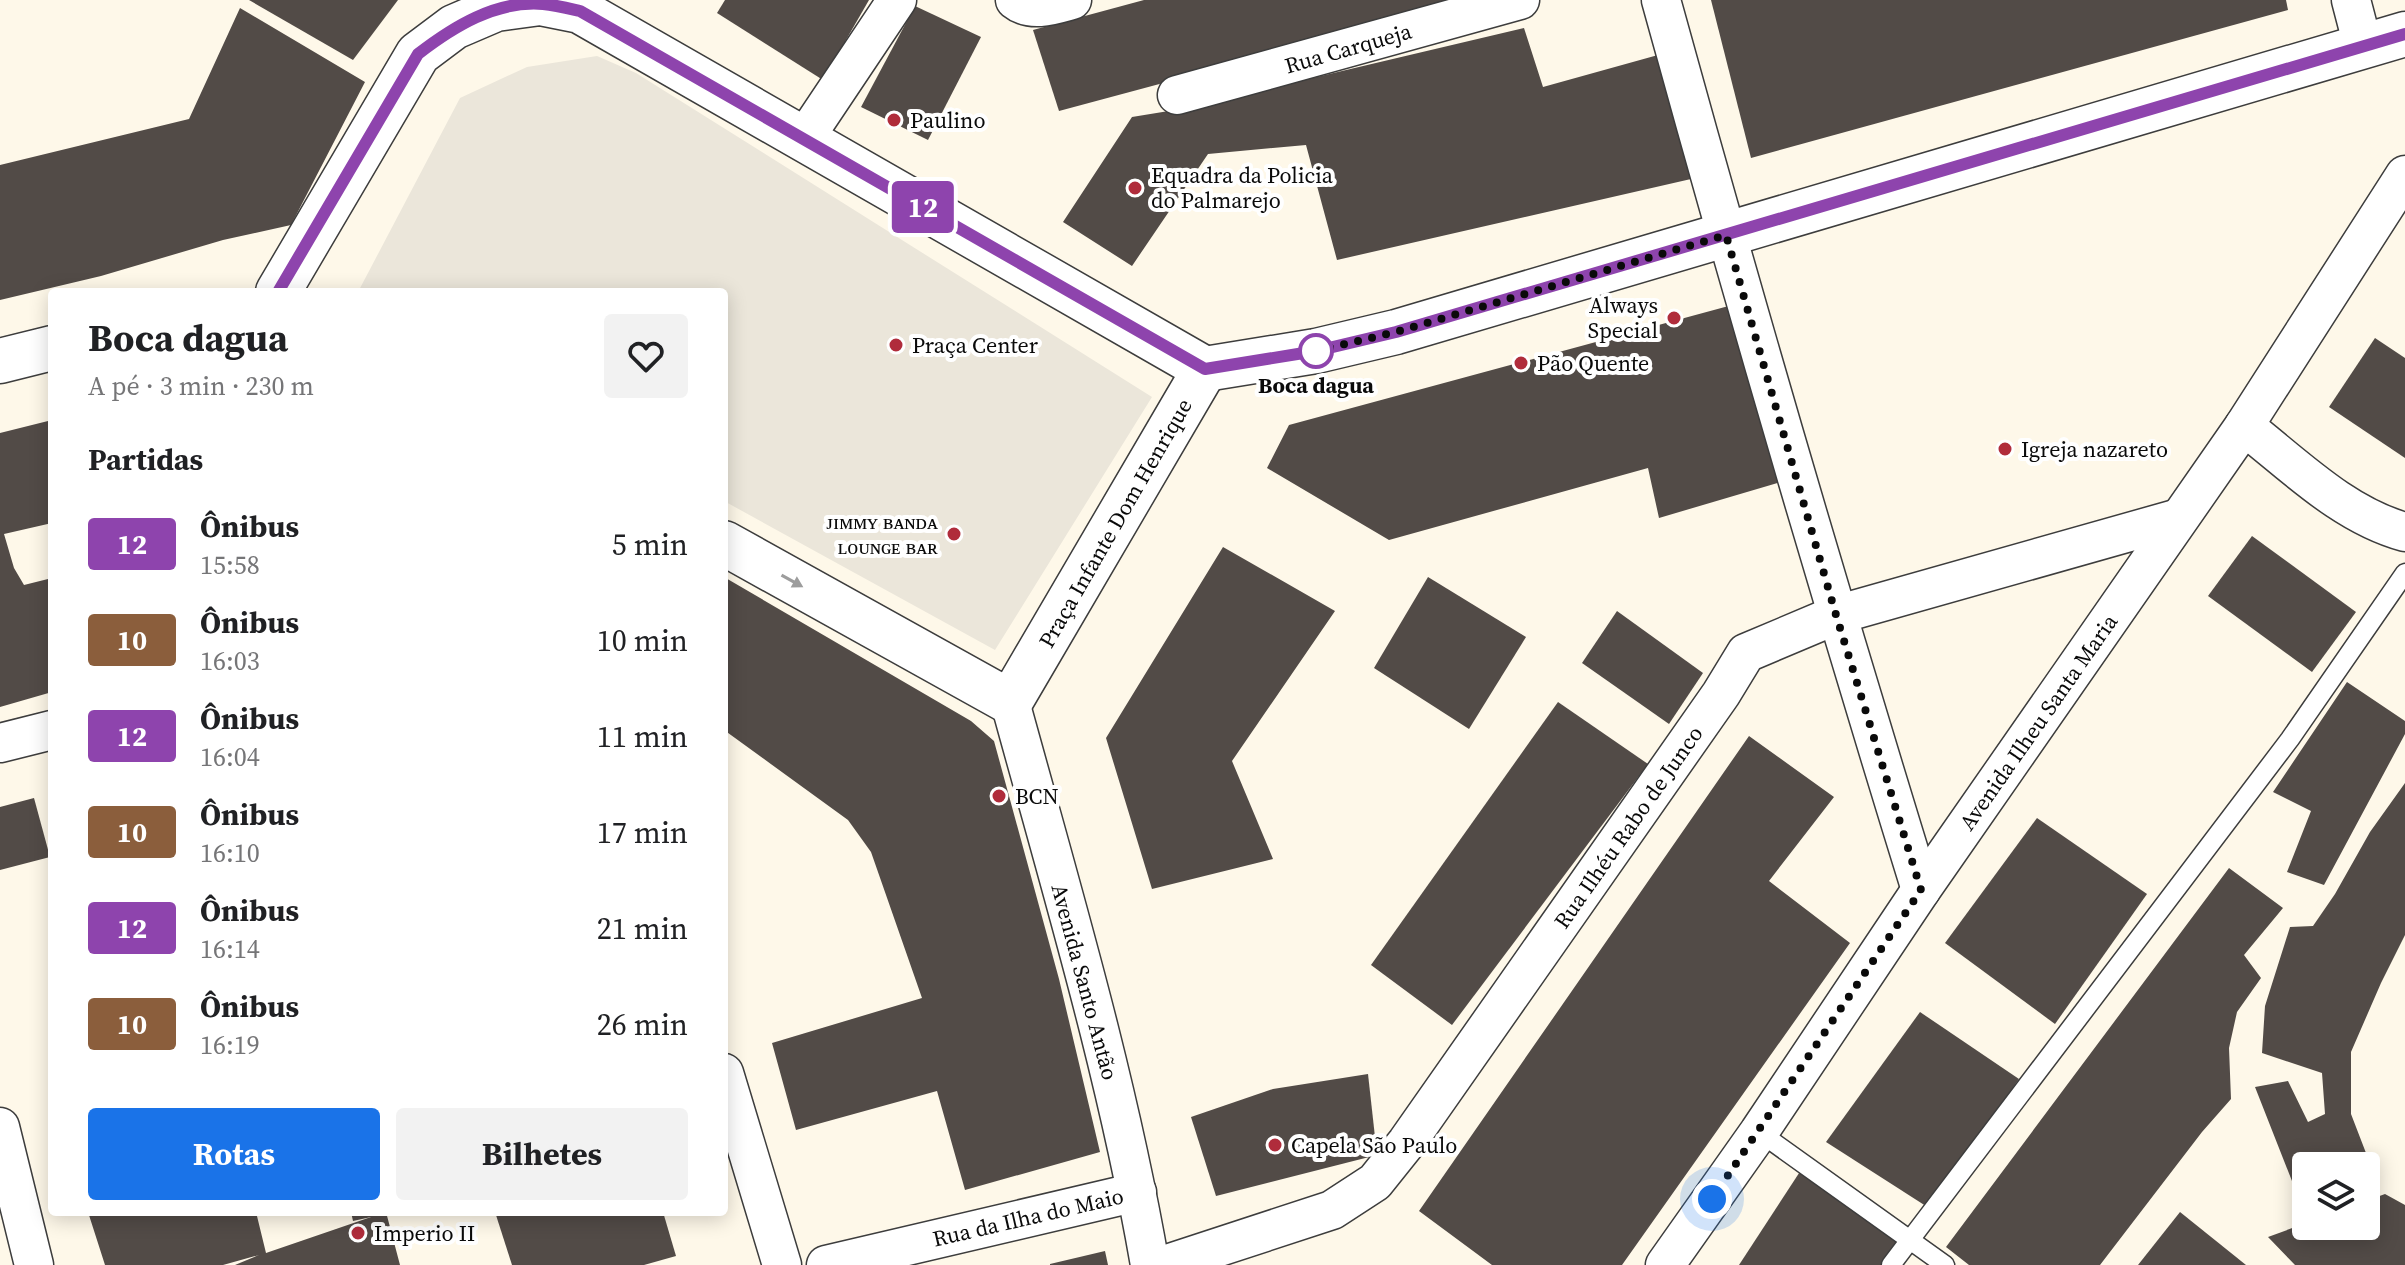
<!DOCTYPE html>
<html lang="pt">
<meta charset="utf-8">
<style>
body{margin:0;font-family:"Source Serif 4",serif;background:#f2f2f2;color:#202124;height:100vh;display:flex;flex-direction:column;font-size:30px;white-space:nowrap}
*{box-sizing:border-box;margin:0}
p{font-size:26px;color:#757577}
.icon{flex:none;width:44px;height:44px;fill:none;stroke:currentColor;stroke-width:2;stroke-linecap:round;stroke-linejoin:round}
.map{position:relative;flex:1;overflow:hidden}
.details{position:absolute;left:48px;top:288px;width:680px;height:928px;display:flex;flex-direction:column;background:#fff;border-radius:8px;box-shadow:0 4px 20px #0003}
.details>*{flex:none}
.badge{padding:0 16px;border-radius:6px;font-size:28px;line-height:52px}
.fabs{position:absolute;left:2292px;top:1152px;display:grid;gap:16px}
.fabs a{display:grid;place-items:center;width:88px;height:88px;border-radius:8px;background:#fff;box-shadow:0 4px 20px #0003;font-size:40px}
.you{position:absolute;width:40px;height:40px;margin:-20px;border:6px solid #fff;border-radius:50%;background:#1a73e8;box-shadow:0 0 0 12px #1a73e833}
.map>.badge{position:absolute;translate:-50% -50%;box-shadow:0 0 0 4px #fff}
h2{padding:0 40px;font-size:30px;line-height:72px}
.round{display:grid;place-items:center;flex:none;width:84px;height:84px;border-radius:8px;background:#f2f2f2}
.summary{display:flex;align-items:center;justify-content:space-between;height:136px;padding:0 40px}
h1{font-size:38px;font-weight:700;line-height:60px}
.button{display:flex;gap:16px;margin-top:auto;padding:16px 40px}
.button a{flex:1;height:92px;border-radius:8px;background:#1a73e8;color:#fff;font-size:32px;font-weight:700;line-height:92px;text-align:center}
.button a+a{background:#f2f2f2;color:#202124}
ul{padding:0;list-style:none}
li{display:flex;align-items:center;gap:24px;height:96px;padding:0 40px}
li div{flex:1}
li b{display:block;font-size:30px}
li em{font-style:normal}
li .badge{min-width:88px;font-weight:700;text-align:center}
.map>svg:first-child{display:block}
</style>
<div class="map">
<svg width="2405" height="1265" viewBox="0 0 2405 1265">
<rect width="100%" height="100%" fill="#fef8e9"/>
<!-- plaza -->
<polygon fill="#ebe6da" points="597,56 636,73 1152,397 995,650 724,501 724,292 358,292 460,98 527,67"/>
<!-- building -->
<g fill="#524b47">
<polygon points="249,0 398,0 353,60"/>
<polygon points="725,0 869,0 823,80 717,13"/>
<polygon points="1144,0 1469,0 1469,1 1059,111 1033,30"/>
<polygon points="1711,0 2286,0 2288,10 1751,158"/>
<polygon points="915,6 981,37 928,140 861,107"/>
<polygon points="240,8 365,82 291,225 223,240 101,276 0,300 0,165 189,119"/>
<polygon points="1524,28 1543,87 1658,55 1691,179 1337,260 1306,145 1208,154 1132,266 1063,222 1132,117 1181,109"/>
<polygon points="1736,304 1784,481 1659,518 1648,468 1389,540 1267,468 1289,425"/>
<polygon points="2375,338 2405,358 2405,458 2329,407"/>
<polygon points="52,420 52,523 4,534 14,568 24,585 52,578 52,692 0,707 0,433"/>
<polygon points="2252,536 2356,612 2312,672 2208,596"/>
<polygon points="1223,547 1335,611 1232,761 1273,859 1152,889 1106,738"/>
<polygon points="724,577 971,721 994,741 1059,979 1100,1152 965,1190 937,1091 796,1130 772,1043 922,998 871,852 848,820 724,730"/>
<polygon points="1428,577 1526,637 1469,729 1374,668"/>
<polygon points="1617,611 1703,673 1669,724 1582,663"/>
<polygon points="2347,682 2405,721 2405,734 2324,885 2287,872 2311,811 2273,792"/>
<polygon points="1558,702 1648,764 1452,1025 1371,965"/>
<polygon points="1749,736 1834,797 1769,881 1850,943 1622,1265 1492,1265 1419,1211"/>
<polygon points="2405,783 2405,935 2381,983 2351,1052 2351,1114 2376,1179 2366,1183 2366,1166 2306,1166 2306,1203 2301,1204 2255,1087 2288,1081 2308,1122 2325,1114 2322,1073 2262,1053 2265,1006 2290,927 2313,926 2335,894 2370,832"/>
<polygon points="34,798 50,857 0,870 0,807"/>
<polygon points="2037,818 2147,894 2055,1024 1945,943"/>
<polygon points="2229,868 2283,908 2244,955 2261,978 2237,1012 2229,1048 2231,1099 2202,1132 2100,1265 1969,1265 1946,1247"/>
<polygon points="1920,1012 2019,1079 1929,1208 1826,1142"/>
<polygon points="1368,1074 1377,1155 1216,1196 1191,1117 1273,1089"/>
<polygon points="1803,1167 1905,1236 1886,1265 1739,1265"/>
<polygon points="2385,1194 2405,1205 2405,1265 2295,1265 2268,1237 2306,1223 2306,1226 2366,1226 2366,1201"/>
<polygon points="88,1212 256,1212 266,1253 371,1217 353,1221 351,1212 386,1212 400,1265 235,1265 259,1255 223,1265 105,1265"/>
<polygon points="495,1212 663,1212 676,1256 644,1265 512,1265"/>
<polygon points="2180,1212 2246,1265 2138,1265"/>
<polygon points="1105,1251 1108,1265 1050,1265 1050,1264"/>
</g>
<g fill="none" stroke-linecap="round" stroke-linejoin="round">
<!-- service casing -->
<g stroke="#3d3d3d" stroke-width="21">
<g id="service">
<polyline points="1759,1132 1945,1265"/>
<polyline points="1891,1265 2290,739 2405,573"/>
</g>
</g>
<!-- minor casing -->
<g stroke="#3d3d3d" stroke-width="41">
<g id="minor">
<path d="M1015,0C1031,13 1054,5 1072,0"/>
<path d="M1661,0C1743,298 1830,595 1921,890"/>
<polyline points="2351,0 2363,46"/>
<polyline points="1177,95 1520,0"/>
<polyline points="804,139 897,0"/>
<path d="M2244,426C2294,465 2343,515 2405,532"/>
<path d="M1010,702C1061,888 1117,1074 1150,1265"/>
<polyline points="0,743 52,730"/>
<polyline points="724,1073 782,1265"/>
<polyline points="0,1127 34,1265"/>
<polyline points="826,1265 1137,1192"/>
<polyline points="1164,1265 1332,1210 1375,1182 1407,1142 1721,694 1746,653 1836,615 2179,518"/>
<polyline points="1665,1265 1759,1132 1921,890 2244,426 2405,175"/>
</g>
</g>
<!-- tertiary casing -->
<g stroke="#3d3d3d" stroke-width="47">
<g id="tertiary">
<polyline points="278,292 418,54 454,27 496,9 540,3 580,11 1205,369"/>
<polyline points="0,361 52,348"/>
<polyline points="1205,369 1316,351 1396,332 2405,34"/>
<polyline points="724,543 1010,702 1205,369"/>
</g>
</g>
<!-- service -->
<use href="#service" stroke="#fff" stroke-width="18"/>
<!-- minor -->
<use href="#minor" stroke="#fff" stroke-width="38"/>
<!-- tertiary -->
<use href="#tertiary" stroke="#fff" stroke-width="44"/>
</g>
<!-- one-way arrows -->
<defs><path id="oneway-solid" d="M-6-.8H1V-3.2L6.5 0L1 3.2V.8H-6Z" transform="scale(2)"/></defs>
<use fill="#9d9d9d" href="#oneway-solid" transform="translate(792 581) rotate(29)"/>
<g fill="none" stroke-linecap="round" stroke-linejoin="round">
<!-- line casing -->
<g stroke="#fff" stroke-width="18">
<path id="line" d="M278,292L418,54C453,27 496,0 543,4C555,5 567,8 580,11L1205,369L1316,351L1396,332L2405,34"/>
</g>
<!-- line -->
<use href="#line" stroke="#8e44ad" stroke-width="12"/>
<!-- walk -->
<polyline stroke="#0a0a0a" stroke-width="8" stroke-dasharray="0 14.4" points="1316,351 1396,332 1726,235 1836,615 1921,890 1712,1199"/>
</g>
<!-- markers -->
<g fill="#b02c3b" stroke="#fff" stroke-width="3">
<circle cx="894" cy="120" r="8"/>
<circle cx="1135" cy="188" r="8"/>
<circle cx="1674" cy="318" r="8"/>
<circle cx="896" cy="345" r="8"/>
<circle cx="1521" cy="363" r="8"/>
<circle cx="2005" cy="449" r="8"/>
<circle cx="954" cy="534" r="8"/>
<circle cx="999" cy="796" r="8"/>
<circle cx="1275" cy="1145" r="8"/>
<circle cx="358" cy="1233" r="8"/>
</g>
<circle fill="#fff" stroke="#8e44ad" stroke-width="4" cx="1316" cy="351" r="16"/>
<g text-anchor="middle" stroke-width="8" stroke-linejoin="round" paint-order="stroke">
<!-- street labels -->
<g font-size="22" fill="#0a0a0a" stroke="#fff">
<text transform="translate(1348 48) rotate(-16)" y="8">Rua Carqueja</text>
<text transform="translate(1115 523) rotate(-60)" y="8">Praça Infante Dom Henrique</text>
<text transform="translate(2038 722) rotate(-55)" y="8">Avenida Ilheu Santa Maria</text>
<text transform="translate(1628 827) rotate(-55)" y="8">Rua Ilhéu Rabo de Junco</text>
<text transform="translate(1085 982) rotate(75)" y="8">Avenida Santo Antão</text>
<text transform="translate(1028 1217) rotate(-13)" y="8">Rua da Ilha do Maio</text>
</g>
<!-- poi labels -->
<g font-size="22" fill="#0a0a0a" stroke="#fff" text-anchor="start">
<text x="910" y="128">Paulino</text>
<text x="1151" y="183">Equadra da Policia<tspan x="1151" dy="25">do Palmarejo</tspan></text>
<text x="1658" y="313" text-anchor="end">Always<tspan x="1658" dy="25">Special</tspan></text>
<text x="912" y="353">Praça Center</text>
<text x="1537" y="371">Pão Quente</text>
<text x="2021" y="457">Igreja nazareto</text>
<text x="938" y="529" text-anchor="end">ᴊɪᴍᴍʏ ʙᴀɴᴅᴀ<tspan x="938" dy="25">ʟᴏᴜɴɢᴇ ʙᴀʀ</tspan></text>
<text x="1015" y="804">BCN</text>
<text x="1291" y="1153">Capela São Paulo</text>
<text x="374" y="1241">Imperio II</text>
</g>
<!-- stop labels -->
<g font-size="22" font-weight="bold" fill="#0a0a0a" stroke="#fff">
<text x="1316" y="393">Boca dagua</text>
</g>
</g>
</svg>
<div class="fabs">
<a><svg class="icon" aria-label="layers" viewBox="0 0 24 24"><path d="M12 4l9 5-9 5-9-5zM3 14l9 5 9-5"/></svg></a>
</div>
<div class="you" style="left:1712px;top:1199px"></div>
<b class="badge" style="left:923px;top:207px;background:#8e44ad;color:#fff">12</b>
<section class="details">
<div class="summary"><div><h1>Boca dagua</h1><p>A pé · 3 min · 230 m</p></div><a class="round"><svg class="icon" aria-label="heart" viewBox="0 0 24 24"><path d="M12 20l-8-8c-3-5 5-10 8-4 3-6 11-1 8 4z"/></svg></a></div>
<h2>Partidas</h2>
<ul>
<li><span class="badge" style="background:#8e44ad;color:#fff">12</span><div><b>Ônibus</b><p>15:58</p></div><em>5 min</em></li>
<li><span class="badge" style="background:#8b5e3c;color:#fff">10</span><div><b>Ônibus</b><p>16:03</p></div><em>10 min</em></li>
<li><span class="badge" style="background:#8e44ad;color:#fff">12</span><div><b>Ônibus</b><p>16:04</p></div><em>11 min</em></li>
<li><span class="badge" style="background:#8b5e3c;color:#fff">10</span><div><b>Ônibus</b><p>16:10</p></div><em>17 min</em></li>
<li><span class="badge" style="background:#8e44ad;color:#fff">12</span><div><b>Ônibus</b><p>16:14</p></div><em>21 min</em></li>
<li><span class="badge" style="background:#8b5e3c;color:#fff">10</span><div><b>Ônibus</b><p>16:19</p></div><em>26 min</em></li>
</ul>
<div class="button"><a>Rotas</a><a>Bilhetes</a></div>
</section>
</div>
